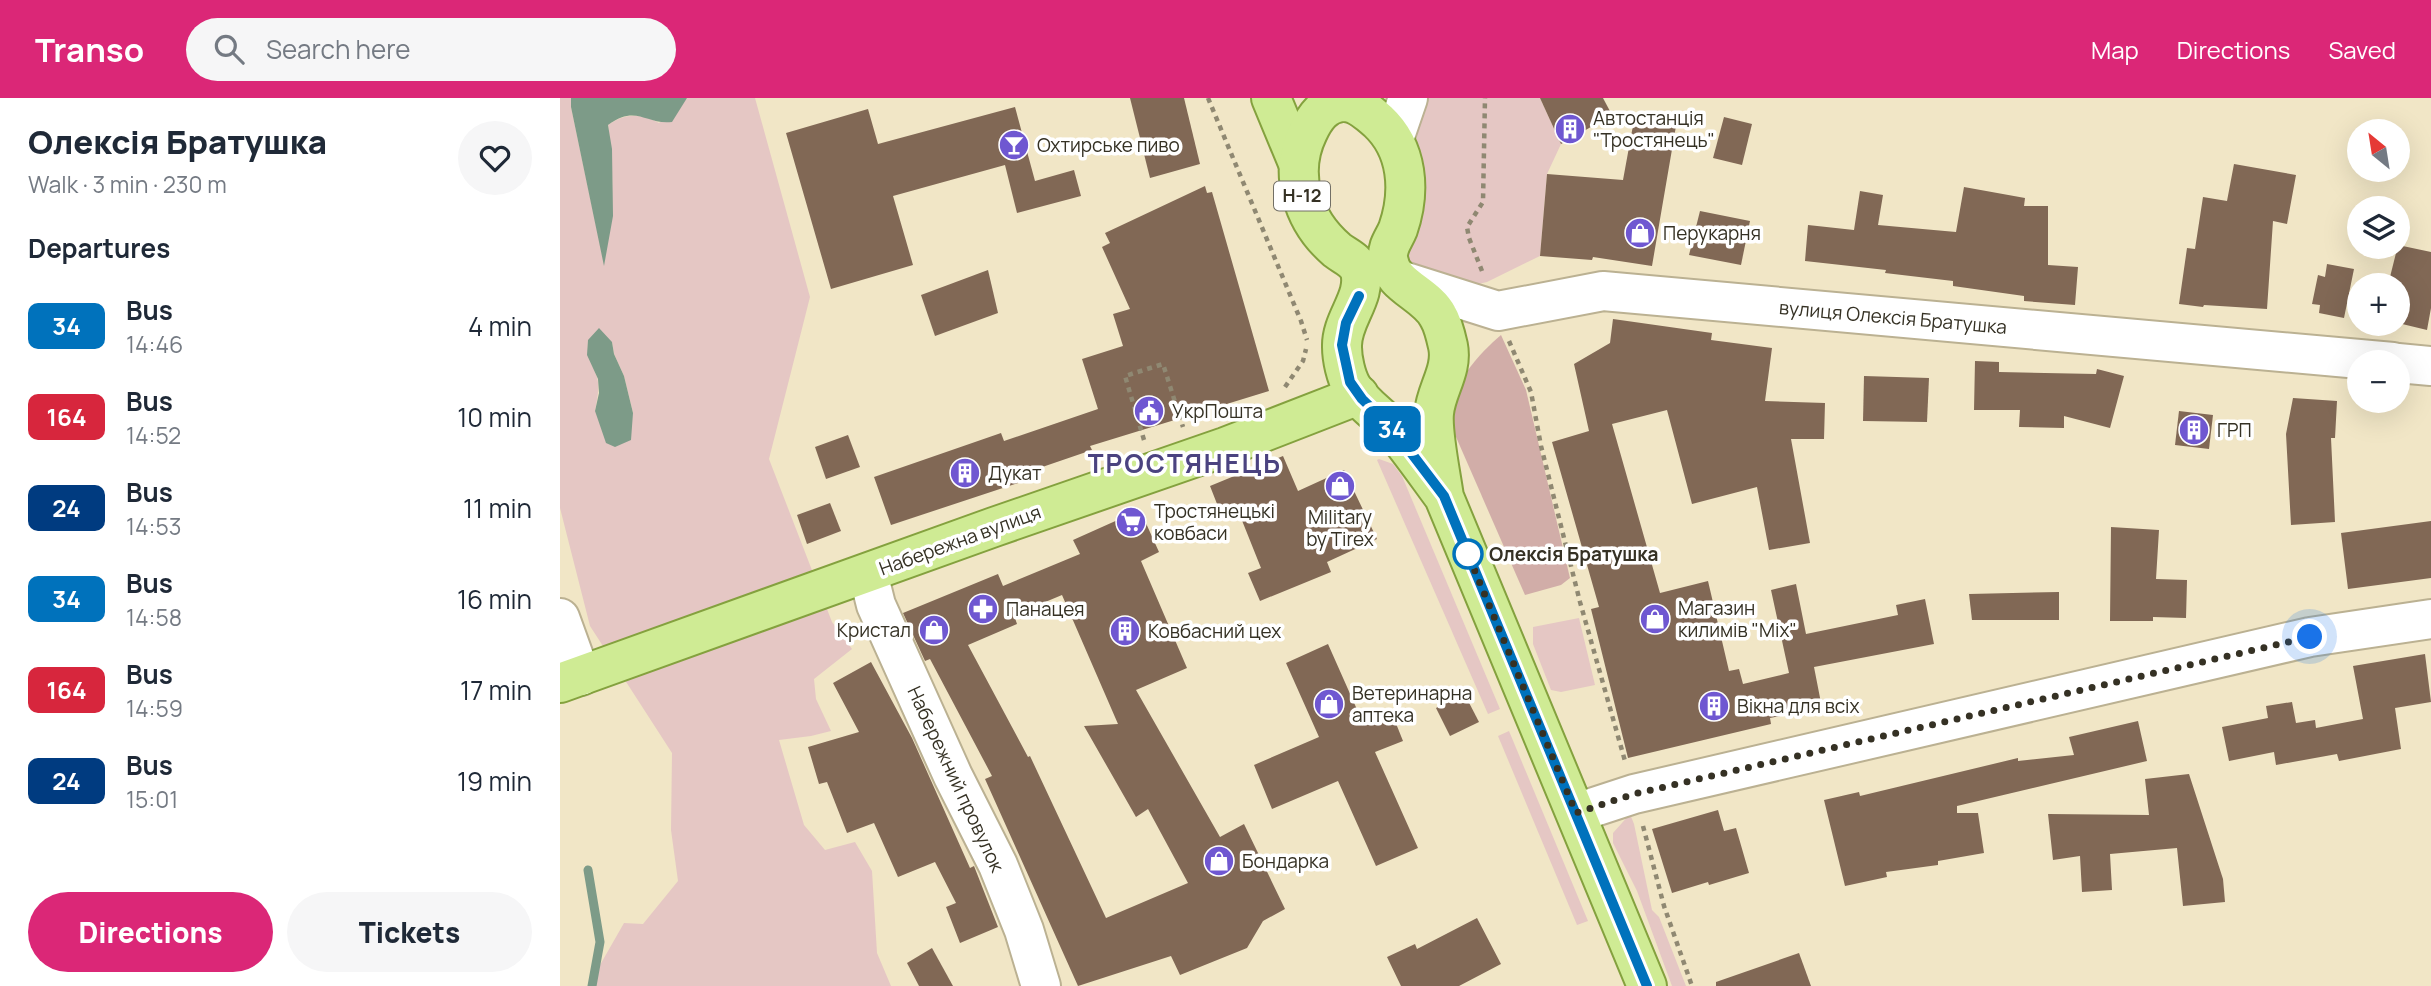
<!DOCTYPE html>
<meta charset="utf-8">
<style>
body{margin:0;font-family:Manrope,sans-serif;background:#f6f6f7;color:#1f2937;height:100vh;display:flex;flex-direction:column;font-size:26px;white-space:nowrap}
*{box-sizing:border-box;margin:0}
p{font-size:23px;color:#747a83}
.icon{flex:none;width:38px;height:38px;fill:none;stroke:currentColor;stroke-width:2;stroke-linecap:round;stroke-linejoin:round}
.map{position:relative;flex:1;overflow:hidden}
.panel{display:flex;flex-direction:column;background:#fff;width:560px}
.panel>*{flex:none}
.badge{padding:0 14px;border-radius:10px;font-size:24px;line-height:46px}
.needle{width:46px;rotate:330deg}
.tools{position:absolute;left:1787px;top:21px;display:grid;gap:14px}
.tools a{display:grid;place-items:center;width:63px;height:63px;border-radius:50%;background:#fff;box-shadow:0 7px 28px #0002;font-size:35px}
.you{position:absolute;width:35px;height:35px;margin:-18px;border:5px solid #fff;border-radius:50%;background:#1a73e8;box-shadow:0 0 0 10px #1a73e833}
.map>.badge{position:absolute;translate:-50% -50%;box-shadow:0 0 0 4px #fff}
h2{padding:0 28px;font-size:26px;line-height:63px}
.round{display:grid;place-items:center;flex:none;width:74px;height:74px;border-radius:37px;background:#f6f6f7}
.head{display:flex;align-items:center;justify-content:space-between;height:119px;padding:0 28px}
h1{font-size:33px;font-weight:800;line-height:52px}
.action{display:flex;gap:14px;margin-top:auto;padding:14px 28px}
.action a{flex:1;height:80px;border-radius:42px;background:#db2777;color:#fff;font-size:28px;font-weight:800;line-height:80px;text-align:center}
.action a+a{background:#f6f6f7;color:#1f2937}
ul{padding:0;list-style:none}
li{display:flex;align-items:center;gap:21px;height:91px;padding:0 28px}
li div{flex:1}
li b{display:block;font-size:26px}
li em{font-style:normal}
li .badge{min-width:77px;font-weight:700;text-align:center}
header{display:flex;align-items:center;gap:42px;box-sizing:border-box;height:98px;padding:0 35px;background:#db2777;color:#fff}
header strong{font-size:33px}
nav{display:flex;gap:38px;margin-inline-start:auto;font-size:24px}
.search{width:490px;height:63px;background:#f6f6f7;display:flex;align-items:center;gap:18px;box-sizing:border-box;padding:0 24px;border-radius:38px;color:#747a83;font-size:26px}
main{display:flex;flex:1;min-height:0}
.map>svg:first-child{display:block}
</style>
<header>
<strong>Transo</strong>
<div class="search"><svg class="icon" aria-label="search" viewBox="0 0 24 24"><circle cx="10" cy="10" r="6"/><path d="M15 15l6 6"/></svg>Search here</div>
<nav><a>Map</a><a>Directions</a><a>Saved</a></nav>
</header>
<main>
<section class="panel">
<div class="head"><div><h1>Олексія Братушка</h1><p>Walk · 3 min · 230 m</p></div><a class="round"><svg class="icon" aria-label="heart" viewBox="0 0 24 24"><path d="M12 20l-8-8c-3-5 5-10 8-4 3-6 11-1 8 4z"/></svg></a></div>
<h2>Departures</h2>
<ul>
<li><span class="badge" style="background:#0072bc;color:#fff">34</span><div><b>Bus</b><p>14:46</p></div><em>4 min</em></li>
<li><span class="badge" style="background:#d7263d;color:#fff">164</span><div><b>Bus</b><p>14:52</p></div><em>10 min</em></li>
<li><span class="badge" style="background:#003b80;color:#fff">24</span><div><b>Bus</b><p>14:53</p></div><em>11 min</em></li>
<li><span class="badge" style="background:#0072bc;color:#fff">34</span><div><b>Bus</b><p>14:58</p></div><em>16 min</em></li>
<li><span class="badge" style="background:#d7263d;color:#fff">164</span><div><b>Bus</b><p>14:59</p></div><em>17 min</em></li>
<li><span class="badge" style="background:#003b80;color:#fff">24</span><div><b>Bus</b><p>15:01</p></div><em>19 min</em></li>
</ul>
<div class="action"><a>Directions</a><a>Tickets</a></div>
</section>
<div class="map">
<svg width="1871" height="888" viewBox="0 0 1871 888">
<rect width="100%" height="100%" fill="#f1e6c6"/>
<!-- green -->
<g fill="#e5c7c4" fill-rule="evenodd">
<path d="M0,0H11V9L44,165C53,118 55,75 48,27C65,15 81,15 99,25L127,0H195L250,199L209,361L272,524L292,551L254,581L256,601L271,633L251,638L219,642L244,727L265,752L295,744L312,773L317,855L331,888H28L64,825L83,826L118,783L111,732L112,655L30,528L0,410ZM28,242L52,244L54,256L64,278L73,315L35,313C37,302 40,290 37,279C31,262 27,262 28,242Z"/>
<polygon points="869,0 980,0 1001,46 987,76 980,158 927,184 880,195 832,172 838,50"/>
<polygon points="819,361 833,366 842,378 940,611 928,616 817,362"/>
<polygon points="1019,520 1035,587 1001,594 991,592 973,546 973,529"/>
<polygon points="949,633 1028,823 1017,827 938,638"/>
<polygon points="1070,716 1074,726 1092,812 1099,819 1126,888 1112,888 1077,793 1053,745 1053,735"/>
</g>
<!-- forest -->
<path fill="#d1ada8" d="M941,237L966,292L1010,480L1001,487L965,497L886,316C890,290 920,254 941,237Z"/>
<!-- water -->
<g fill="#7d9b88">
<path d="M11,0H127L112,24C85,27 77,6 48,27L52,51L53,118L44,168L11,9Z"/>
<polygon points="39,230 52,244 54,256 64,278 73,315 71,342 55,349 46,345 35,313 39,295 38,281 27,257 28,242"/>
</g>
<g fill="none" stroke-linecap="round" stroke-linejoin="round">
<!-- stream -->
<polyline stroke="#7d9b88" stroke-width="9" points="28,772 40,844 32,888"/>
</g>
<!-- building -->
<g fill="#816855" fill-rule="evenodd">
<polygon points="570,0 624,0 640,66 590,80"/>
<polygon points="980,0 1043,0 1052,17 1001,46"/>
<polygon points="455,9 475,83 514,72 521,98 457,115 445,67 333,98 353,167 271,191 226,35 308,11 318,46"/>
<polygon points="1164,19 1192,26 1182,67 1153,60"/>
<polygon points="1074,22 1116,28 1092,168 1033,159 1032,162 980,158 987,76 1063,82"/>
<polygon points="1674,66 1736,77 1727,126 1713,123 1707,211 1644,207 1643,209 1619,206 1627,150 1635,151 1643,99 1667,103"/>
<polygon points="645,88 647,95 652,94 709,293 530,348 532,352 456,378 458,385 331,427 314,379 441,335 444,343 538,311 522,261 563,248 553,216 570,211 542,149 550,145 545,135"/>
<polygon points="1404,89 1465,100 1464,108 1488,108 1488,167 1518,169 1515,207 1464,203 1464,198 1393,188 1393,183 1325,175 1326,172 1245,163 1248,127 1294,132 1300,93 1323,97 1318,127 1396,134"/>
<polygon points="1140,113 1190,123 1181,167 1129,157"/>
<polygon points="1838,147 1871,154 1871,210 1867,232 1838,225 1838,187 1828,187"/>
<polygon points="1767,166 1794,171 1784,220 1759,215 1760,207 1752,206 1758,177 1765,179"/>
<polygon points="428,172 438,215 375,238 361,197"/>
<polygon points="1053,221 1152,235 1151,242 1212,250 1205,303 1265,305 1264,341 1231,341 1250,445 1209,452 1197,389 1132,406 1107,312 1052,326 1100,495 1148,483 1169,573 1179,571 1183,586 1229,575 1211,492 1236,486 1246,536 1338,517 1336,507 1365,501 1374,546 1254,569 1262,610 1210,620 1211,626 1068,660 1031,511 1039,509 992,344 1029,333 1014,266 1050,245"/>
<polygon points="1415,263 1439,264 1439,274 1536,276 1537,271 1564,278 1550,330 1504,318 1504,330 1459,329 1460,312 1414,312"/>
<polygon points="1304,278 1369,280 1367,324 1303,323"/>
<polygon points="1733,300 1777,303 1775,340 1771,340 1775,424 1731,427 1726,336"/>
<polygon points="1619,313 1653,317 1649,351 1615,347"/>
<polygon points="288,337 300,369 266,381 255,349"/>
<polygon points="723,358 738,393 784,372 817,441 767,464 771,474 700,503 688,475 701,470 675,405 659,411 650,388"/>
<polygon points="270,405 281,433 247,446 237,417"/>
<path d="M580,412L599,454L581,463L627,570L576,592L660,739L684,726L725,811L703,823L687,850L620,877L611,858L518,888L425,681L432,678L370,561L365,563L343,515L438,476L443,488L520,456L513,442ZM502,497L558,626L524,628L576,719L588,711L628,785L546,820L470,658L468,659L408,547L457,526L454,517Z"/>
<polygon points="1871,423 1871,480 1788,491 1781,435"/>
<polygon points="1551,429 1599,432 1596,481 1627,482 1626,520 1593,519 1593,523 1550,523"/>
<polygon points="1499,494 1499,522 1412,522 1409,496"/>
<polygon points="768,546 803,625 831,613 843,643 815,654 858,750 816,768 778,683 712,711 694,667 759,639 726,565"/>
<polygon points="1865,556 1871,604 1835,610 1841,651 1779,663 1777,656 1716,667 1714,654 1669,663 1662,629 1708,620 1706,608 1732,604 1736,625 1755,622 1756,630 1803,621 1793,568"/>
<polygon points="311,564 352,640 410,770 414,768 438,829 400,845 386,809 396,805 375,764 338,779 314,725 287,735 267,684 259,686 248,649 299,634 273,585"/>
<polygon points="904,595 919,624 890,638 876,610"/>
<polygon points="1578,623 1587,663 1397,708 1397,715 1418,715 1424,755 1378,763 1378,767 1326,774 1327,779 1285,788 1264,702 1299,694 1300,698 1458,660 1458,663 1514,657 1509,639"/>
<polygon points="1629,676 1663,781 1665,804 1623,808 1617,750 1550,756 1552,792 1522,794 1520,758 1493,762 1488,716 1589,717 1585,681"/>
<polygon points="1158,712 1164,733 1176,730 1189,775 1149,787 1148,784 1112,795 1092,731"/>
<polygon points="917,820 941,866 899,888 841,888 827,859 855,846 857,851"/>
<polygon points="372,850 393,888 359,888 347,865"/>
<polygon points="1239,855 1251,888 1156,888 1156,884"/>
</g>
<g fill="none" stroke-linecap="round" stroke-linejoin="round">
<!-- minor casing -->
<g stroke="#bbb192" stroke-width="42">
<g id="minor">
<polyline points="834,41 848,0"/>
<polyline points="840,182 938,213 1043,193 1833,264"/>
<polyline points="1838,265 1871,268"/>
<polyline points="308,475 316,507 393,678 438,767 464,832 481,888"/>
<polyline points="0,520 21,578"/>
<polyline points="1016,715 1074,696 1750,539 1871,521"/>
</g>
</g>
<!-- major casing -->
<g stroke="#84a13e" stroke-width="42">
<g id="major">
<polyline points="711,0 738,65"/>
<path d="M884,399C881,377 872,335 874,315C876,292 893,272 888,248C886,239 883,226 878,218C866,195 831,188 828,160C827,148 834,141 838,131C851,93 848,51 818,23C808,14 796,3 782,4C764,6 755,19 748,34C728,75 742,122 777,152C786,159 796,162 800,173C807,200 781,221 782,249C782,261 786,279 792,289C802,306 820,317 833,331C851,353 867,376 884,399L1087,888"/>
<polyline points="0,585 434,429 665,349 799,297"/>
</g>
</g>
<!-- path -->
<g stroke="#8f8872" stroke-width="4.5" stroke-dasharray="5 5" stroke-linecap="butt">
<polyline points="648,0 741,223 747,242"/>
<polyline points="922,173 909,140 907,129 923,104 925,0"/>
<polyline points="949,243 971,294 981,348 1020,504 1065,663"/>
<polyline points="725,289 743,263 746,251"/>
<polyline points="584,342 565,278 603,266 623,329"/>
<polyline points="1083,728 1104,808 1132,888"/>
</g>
<!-- minor -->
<use href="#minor" stroke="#fff" stroke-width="38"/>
<!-- major -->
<use href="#major" stroke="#cfeb94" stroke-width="38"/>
</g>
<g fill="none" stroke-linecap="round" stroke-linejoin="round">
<!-- line casing -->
<g stroke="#fff" stroke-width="16">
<polyline id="line" points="799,198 786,225 782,247 790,284 802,301 833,331 884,398 1087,888"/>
</g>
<!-- line -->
<use href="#line" stroke="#0072bc" stroke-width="10"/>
<!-- walk -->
<polyline stroke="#353124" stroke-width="7" stroke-dasharray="0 12.6" points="908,456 904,447 1016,715 1074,696 1750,539"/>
</g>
<!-- icons -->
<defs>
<g id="building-disc" transform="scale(1.575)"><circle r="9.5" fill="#6f57d1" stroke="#fff"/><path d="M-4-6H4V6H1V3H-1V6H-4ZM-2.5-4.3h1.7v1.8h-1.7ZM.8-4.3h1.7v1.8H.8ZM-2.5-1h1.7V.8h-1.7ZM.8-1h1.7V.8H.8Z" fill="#fff"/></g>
<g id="bar-disc" transform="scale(1.575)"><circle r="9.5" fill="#6f57d1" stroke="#fff"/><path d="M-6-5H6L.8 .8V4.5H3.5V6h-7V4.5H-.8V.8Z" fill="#fff"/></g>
<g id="shop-disc" transform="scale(1.575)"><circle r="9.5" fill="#6f57d1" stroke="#fff"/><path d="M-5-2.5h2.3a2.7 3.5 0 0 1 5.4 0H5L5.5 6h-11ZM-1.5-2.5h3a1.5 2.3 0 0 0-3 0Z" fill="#fff"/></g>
<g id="civic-disc" transform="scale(1.575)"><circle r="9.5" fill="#6f57d1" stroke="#fff"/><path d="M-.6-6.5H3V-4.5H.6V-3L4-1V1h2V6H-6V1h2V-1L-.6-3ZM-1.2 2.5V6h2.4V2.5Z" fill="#fff"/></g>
<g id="supermarket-disc" transform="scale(1.575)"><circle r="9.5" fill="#6f57d1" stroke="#fff"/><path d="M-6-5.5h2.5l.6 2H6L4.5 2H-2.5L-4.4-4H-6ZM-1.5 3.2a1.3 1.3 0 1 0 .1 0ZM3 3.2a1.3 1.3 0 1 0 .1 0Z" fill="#fff"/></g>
<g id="pharmacy-disc" transform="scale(1.575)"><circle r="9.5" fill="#6f57d1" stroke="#fff"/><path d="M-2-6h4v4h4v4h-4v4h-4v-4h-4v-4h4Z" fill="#fff"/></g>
</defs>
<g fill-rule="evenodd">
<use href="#building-disc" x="1010" y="31"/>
<use href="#bar-disc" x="454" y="47"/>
<use href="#shop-disc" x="1080" y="135"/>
<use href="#civic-disc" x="589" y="313"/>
<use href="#building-disc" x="1634" y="332"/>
<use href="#building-disc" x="405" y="375"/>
<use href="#shop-disc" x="780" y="388"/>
<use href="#supermarket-disc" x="571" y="424"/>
<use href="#pharmacy-disc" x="423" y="511"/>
<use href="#shop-disc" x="1095" y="521"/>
<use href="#shop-disc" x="374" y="532"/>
<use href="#building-disc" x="565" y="533"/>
<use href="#shop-disc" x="769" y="606"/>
<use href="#building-disc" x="1154" y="608"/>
<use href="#shop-disc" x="659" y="763"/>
</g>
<!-- markers -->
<circle fill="#fff" stroke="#0072bc" stroke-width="3.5" cx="908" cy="456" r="14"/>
<g text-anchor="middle" stroke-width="7" stroke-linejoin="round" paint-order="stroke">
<!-- shield labels -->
<rect fill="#fff" stroke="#726f66" stroke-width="2" x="714" y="83.5" width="56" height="29" rx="5"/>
<g font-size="18" font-weight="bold" fill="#353124">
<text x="742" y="104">Н-12</text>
</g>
<!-- poi labels -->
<g font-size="19" fill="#353124" stroke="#fff" text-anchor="start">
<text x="1033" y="27">Автостанція<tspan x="1033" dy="22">"Тростянець"</tspan></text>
<text x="477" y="54">Охтирське пиво</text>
<text x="1103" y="142">Перукарня</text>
<text x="612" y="320">УкрПошта</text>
<text x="1657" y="339">ГРП</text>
<text x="428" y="382">Дукат</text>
<text x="594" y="420">Тростянецькі<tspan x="594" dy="22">ковбаси</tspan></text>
<text x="780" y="426" text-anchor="middle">Military<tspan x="780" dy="22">by Tirex</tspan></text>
<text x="1118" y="517">Магазин<tspan x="1118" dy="22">килимів "Mix"</tspan></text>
<text x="446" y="518">Панацея</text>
<text x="351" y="539" text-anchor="end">Кристал</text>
<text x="588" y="540">Ковбасний цех</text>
<text x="792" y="602">Ветеринарна<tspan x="792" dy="22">аптека</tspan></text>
<text x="1177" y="615">Вікна для всіх</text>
<text x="682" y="770">Бондарка</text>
</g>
<!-- street labels -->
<g font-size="19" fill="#353124" stroke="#fff">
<text transform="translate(1333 219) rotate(5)" y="7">вулиця Олексія Братушка</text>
<text transform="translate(400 442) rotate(-20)" y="7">Набережна вулиця</text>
<text transform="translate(396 681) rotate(65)" y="7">Набережний провулок</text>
</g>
<!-- stop labels -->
<g font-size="19" font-weight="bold" fill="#353124" stroke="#fff" text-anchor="start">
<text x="929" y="463">Олексія Братушка</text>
</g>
<!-- district labels -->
<g font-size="26" font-weight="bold" letter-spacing="2" fill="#4b4380" stroke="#fff">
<text x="625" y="375">ТРОСТЯНЕЦЬ</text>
</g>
</g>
</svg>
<div class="tools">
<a><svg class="needle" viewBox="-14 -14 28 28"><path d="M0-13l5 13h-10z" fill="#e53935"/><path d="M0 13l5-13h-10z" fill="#747a83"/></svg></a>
<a><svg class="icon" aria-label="layers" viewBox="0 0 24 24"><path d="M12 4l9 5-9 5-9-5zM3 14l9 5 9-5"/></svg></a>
<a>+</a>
<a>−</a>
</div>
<div class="you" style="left:1750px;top:539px"></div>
<b class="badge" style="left:832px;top:331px;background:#0072bc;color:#fff">34</b>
</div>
</main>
